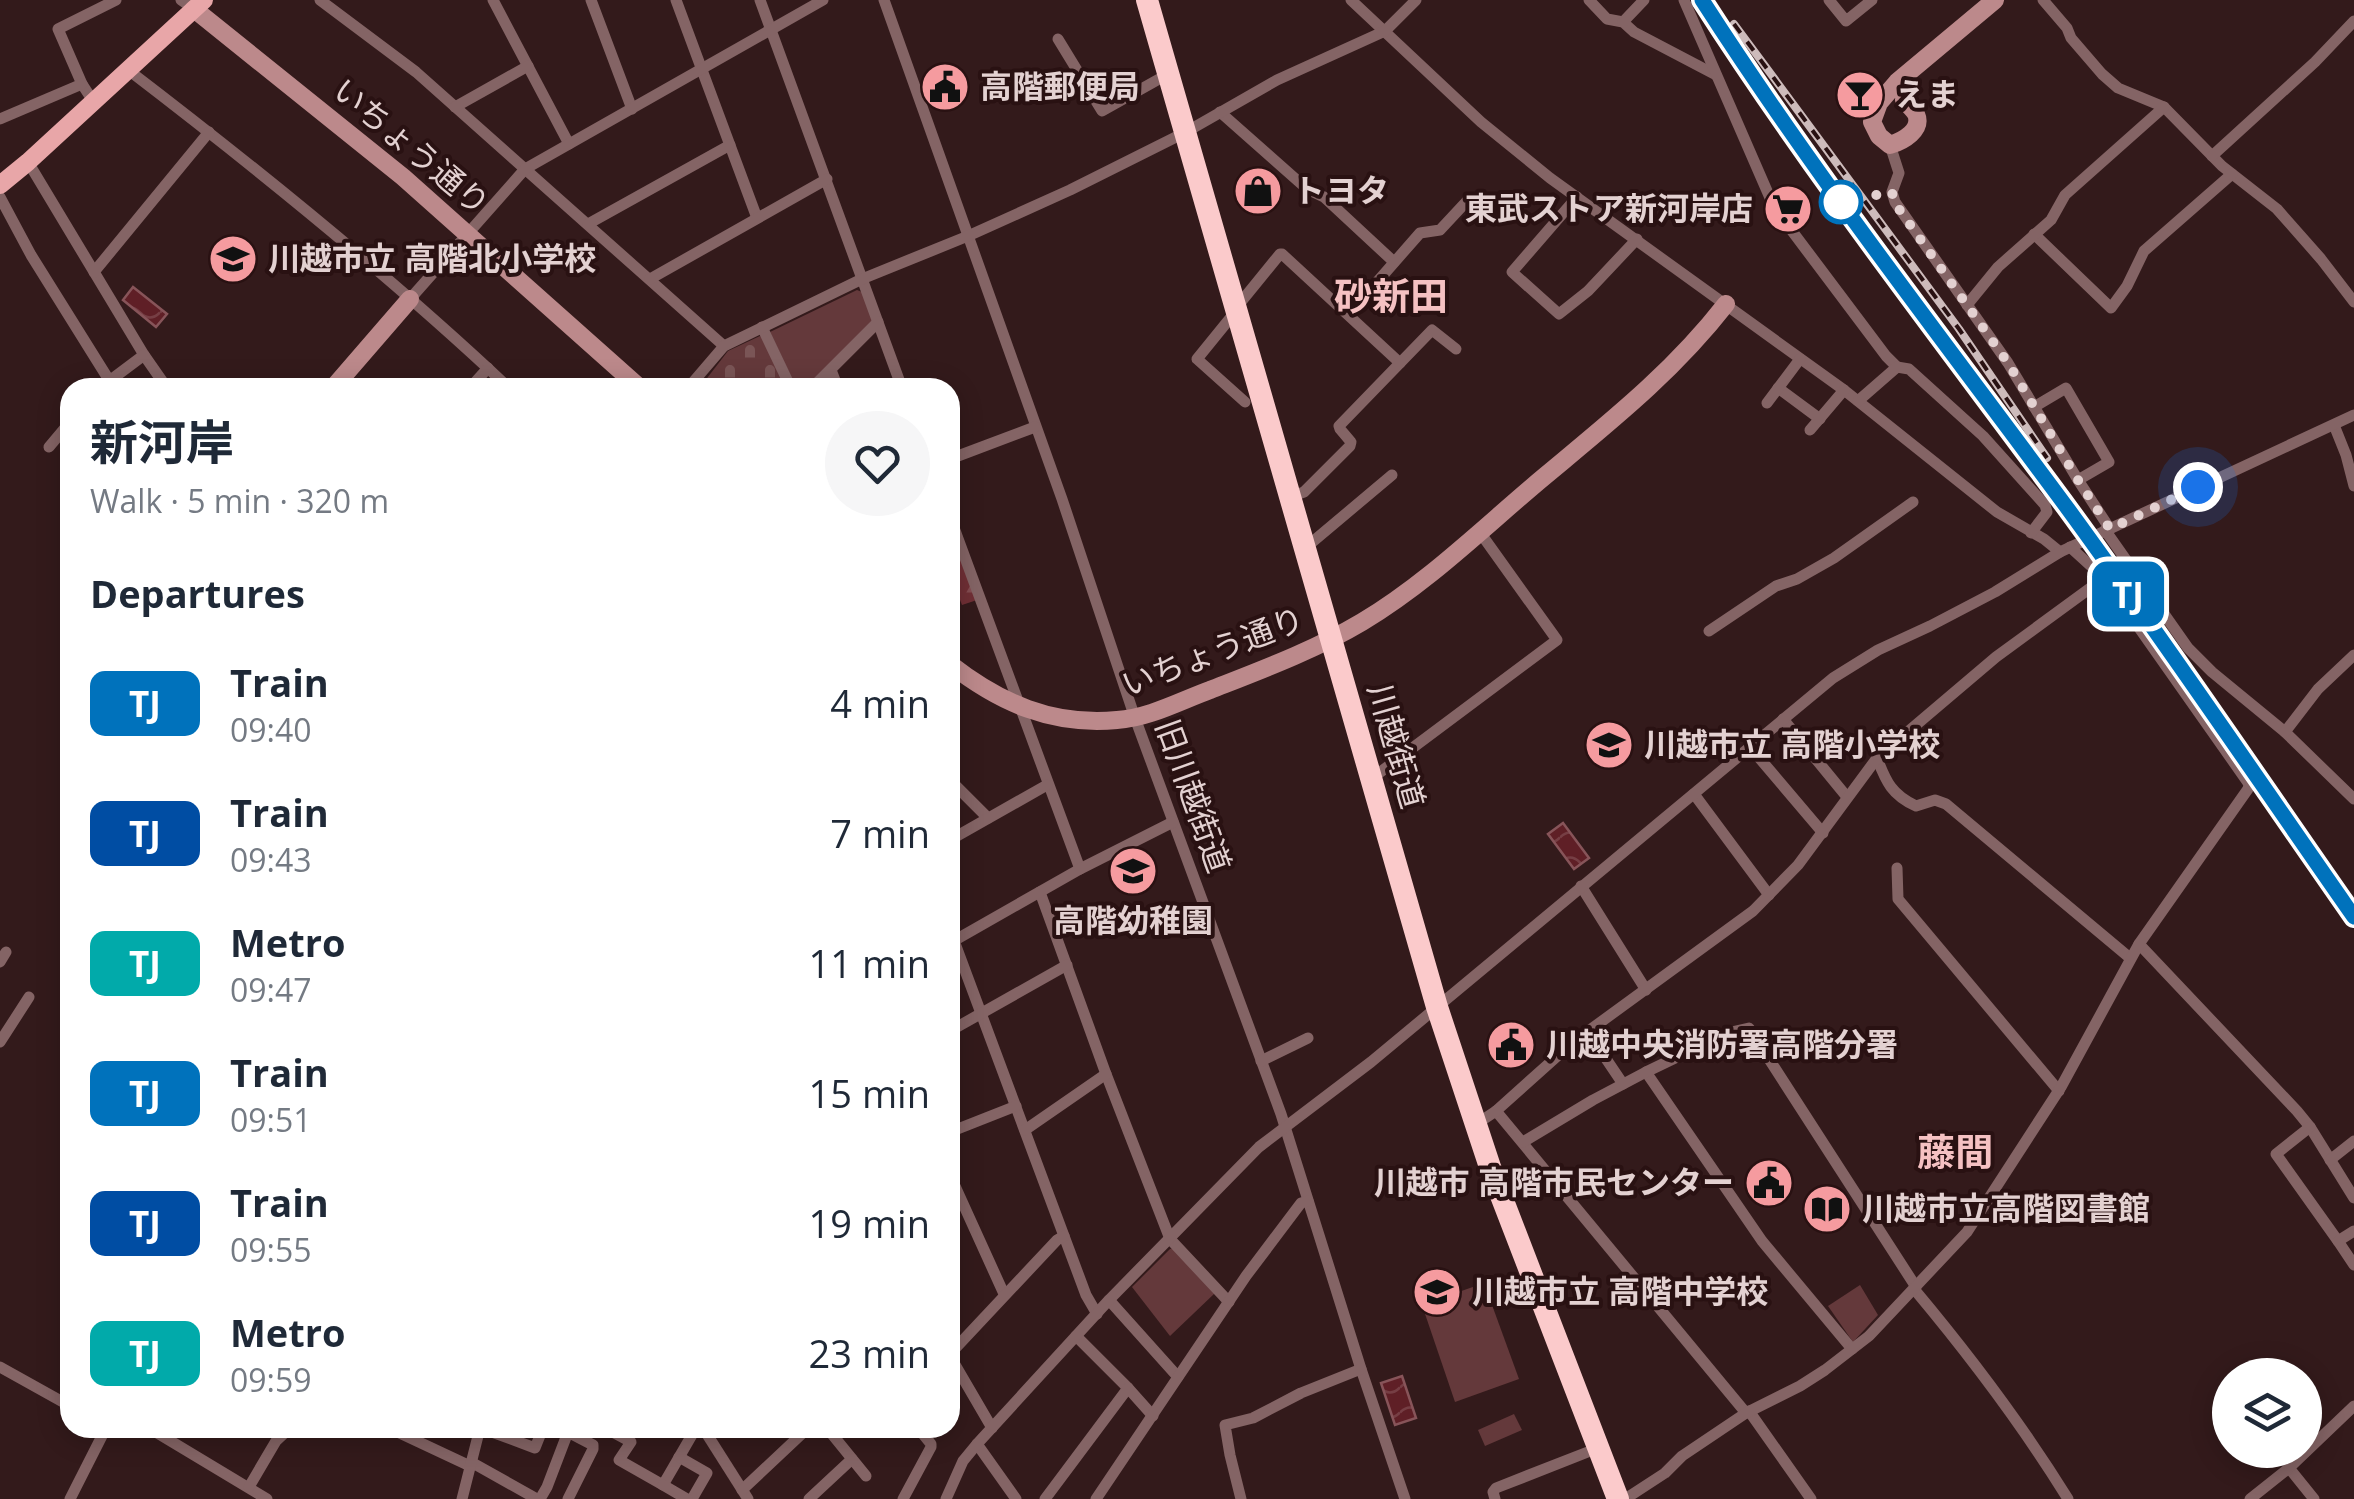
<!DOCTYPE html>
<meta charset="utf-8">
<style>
body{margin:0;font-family:"Open Sans","Noto Sans JP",sans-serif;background:#f6f6f7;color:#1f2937;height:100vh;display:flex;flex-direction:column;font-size:38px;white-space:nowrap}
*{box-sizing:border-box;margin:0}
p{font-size:32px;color:#747a83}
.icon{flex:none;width:55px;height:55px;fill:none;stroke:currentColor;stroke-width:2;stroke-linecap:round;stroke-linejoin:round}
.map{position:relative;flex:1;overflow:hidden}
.sheet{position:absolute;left:60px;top:378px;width:900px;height:1060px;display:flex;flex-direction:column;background:#fff;border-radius:30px;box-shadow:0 5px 25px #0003}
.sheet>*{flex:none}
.badge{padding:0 20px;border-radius:15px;font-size:35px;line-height:65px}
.tools{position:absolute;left:2212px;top:1358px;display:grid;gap:20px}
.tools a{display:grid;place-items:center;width:110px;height:110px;border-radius:50%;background:#fff;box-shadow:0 5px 25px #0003;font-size:50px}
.you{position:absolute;width:50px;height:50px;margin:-25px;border:8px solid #fff;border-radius:50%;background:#1a73e8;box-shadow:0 0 0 15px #1a73e833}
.map>.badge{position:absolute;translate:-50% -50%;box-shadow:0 0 0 5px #fff}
h2{padding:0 30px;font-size:38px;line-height:90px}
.round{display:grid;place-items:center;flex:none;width:105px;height:105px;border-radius:52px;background:#f6f6f7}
.head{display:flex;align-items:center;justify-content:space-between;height:170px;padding:0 30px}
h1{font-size:48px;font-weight:700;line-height:75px}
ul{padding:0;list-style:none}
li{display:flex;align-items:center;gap:30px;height:130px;padding:0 30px}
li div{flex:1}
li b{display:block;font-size:38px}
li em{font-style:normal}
li .badge{min-width:110px;font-weight:700;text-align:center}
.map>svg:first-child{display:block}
</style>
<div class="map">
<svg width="2354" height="1499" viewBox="0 0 2354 1499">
<defs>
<pattern id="forest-firs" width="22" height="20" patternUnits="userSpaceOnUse" patternTransform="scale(2.5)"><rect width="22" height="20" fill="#702f35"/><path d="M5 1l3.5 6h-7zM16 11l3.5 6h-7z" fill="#844c51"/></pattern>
<pattern id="cemetery-stones" width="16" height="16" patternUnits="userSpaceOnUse" patternTransform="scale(2.5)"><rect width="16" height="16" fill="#64393b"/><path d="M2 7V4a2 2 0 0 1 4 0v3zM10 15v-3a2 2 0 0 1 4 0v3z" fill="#7a5556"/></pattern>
<pattern id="water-waves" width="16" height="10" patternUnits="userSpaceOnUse" patternTransform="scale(2.5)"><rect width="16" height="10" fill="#5f1f26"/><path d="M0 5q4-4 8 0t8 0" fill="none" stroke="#763e44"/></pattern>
</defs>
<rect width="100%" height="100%" fill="#331a1b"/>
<!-- forest -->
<polygon fill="url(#forest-firs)" points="957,549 977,600 962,605 950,574 950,551"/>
<!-- cemetery -->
<polygon fill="url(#cemetery-stones)" points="760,336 763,337 787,387 703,388 701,386 728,351"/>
<!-- park -->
<g fill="#64393b">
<polygon points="857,290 862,292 873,322 806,387 796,387 770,332"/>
<polygon points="1174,1248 1215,1293 1170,1336 1132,1287 1170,1249"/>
<polygon points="1484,1283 1519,1379 1455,1402 1422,1305"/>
<polygon points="1860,1285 1878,1315 1853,1342 1828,1306"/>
<polygon points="1514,1414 1522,1430 1485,1446 1478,1430"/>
</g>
<!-- water -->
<g fill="url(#water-waves)" stroke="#875459" stroke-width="2.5">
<polygon points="133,287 167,314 156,327 123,300"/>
<polygon points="1563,823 1589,858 1574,869 1548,834"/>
<polygon points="1402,1376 1416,1418 1395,1425 1381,1383"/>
</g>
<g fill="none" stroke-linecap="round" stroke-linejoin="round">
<!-- street -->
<g stroke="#846465" stroke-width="11">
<polyline points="181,0 194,9"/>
<polyline points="320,0 416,72 724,346"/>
<polyline points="493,0 569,144"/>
<polyline points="591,0 632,109"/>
<polyline points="676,0 757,218"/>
<polyline points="760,0 902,388"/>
<polyline points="884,0 1062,499 1135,718 1281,1114 1361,1369 1405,1499"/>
<polyline points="1351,0 1481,122 1550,178 1844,390 1997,512 2044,539 2060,552"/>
<polyline points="1589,0 1607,19 1623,22 1634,32 1716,75"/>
<polyline points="1684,0 1774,207 1886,356 1897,367"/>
<polyline points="1829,0 1846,21 1872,0"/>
<polyline points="2043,0 2067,28 2071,38 2102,74 2118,88 2164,107 2222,166 2277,209 2321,259 2354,302"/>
<polyline points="1623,22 1644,0"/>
<polyline points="1058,39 1102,111 1168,74"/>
<path d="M127,69C259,170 388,274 509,388"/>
<polyline points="93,101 82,84 58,29 116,0"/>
<polyline points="455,107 528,66"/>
<polyline points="1220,112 1307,189 1324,197 1394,262"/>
<polyline points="0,119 82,84"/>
<polyline points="1890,145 1899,173 1892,192 1895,202 2008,363 2078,480 2110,529"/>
<polyline points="2212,156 2315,62 2354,21"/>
<polyline points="28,162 144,355 167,388"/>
<polyline points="0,197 31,255 114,388"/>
<polyline points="1577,197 1512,272 1559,314 1588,291 1637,239"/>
<polyline points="588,224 730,145"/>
<polyline points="2034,234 2111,308 2127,286 2144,251 2232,174"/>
<polyline points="94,272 209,132"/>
<polyline points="650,279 827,179"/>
<polyline points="410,299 525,169 823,0"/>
<polyline points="1967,305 1998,267 2051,220 2065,195 2164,107"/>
<polyline points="1236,308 1280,254 1282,254 1400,363"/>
<polyline points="1236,311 1197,359 1245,402"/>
<polyline points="1349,314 1420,233 1440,230 1467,201"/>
<polyline points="762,327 791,388"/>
<polyline points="831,370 838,388"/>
<polyline points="100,388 144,355"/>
<polyline points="470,388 488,368"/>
<polyline points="688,388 724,346 862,279 968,236 1070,190 1186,132 1277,80 1385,31 1416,0"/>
<polyline points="812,388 878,322"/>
<polyline points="1778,388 1820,419"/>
<polyline points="1858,401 1897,367 1909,369 1983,436 2045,505 2047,512 2031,533"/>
<polyline points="1767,403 1800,359"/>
<polyline points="2034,407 2066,388 2109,462 2078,480"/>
<polyline points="2334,425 2346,455 2354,486"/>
<polyline points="1810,430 1844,390"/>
<polyline points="49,447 70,422"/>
<polyline points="950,459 1035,427"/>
<polyline points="1290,497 1304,492 1350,446 1351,442 1340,429 1339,426 1432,330 1456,349"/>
<polyline points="950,517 1080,869"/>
<polyline points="2105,530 2188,648 2212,672 2285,732 2354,799"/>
<polyline points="1304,549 1392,475"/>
<polyline points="1709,631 1776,586 1797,579 1834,558 1913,502"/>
<polyline points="1783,719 1847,797"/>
<polyline points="2285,732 2318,689 2354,655"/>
<polyline points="1750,747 1823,833"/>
<path d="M1877,758C1886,782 1892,795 1916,806L1935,800L1946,804L2130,958"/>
<polyline points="1371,779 1557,640 1479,531"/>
<polyline points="950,780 988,818"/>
<polyline points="1694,794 1769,895"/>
<polyline points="950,840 1047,785"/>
<polyline points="1897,868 1898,899 2059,1091"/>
<polyline points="1581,886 1646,990"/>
<polyline points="1040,892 1106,1074 1170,1239 1229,1302"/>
<polyline points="950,930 1086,1295 1097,1314"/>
<polyline points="950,943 1080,869 1173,822"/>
<polyline points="2139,944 2297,1111 2310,1127 2354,1198"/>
<polyline points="0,962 6,952"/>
<polyline points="950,1031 1067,965"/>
<polyline points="1588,1032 1623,1084"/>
<polyline points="0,1042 29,997"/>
<polyline points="1261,1061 1308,1038"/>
<polyline points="1646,1072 1762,1241 1852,1349"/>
<polyline points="1496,1111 1746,1413"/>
<polyline points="1475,1125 1496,1111 1572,1043 1753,911 1798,865 1877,758 1996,657 2104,578"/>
<polyline points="2310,1127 2276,1154 2338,1241"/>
<polyline points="1025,1130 1106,1074"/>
<polyline points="950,1132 1016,1106"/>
<polyline points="1523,1142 1593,1100 1646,1072 1727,1033 1749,1028 1916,1287"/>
<polyline points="2330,1160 2354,1141"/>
<polyline points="950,1175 1004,1294"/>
<polyline points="2354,1231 2338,1241 2354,1265"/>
<path d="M1914,1289C1971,1357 2021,1423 2068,1499"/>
<polyline points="1109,1300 1178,1377"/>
<polyline points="1076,1336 1128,1388"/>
<polyline points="950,1354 1057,1240 1064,1236"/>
<polyline points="950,1356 992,1428"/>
<polyline points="0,1367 70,1406"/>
<polyline points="1749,1411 1811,1499"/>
<polyline points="149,1428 267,1499"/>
<polyline points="267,1428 280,1436"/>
<polyline points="389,1428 470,1466"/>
<polyline points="481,1428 535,1448 543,1428"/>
<polyline points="605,1428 631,1442 619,1460 663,1485 696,1428"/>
<polyline points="703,1428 748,1499"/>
<polyline points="827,1428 866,1476"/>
<polyline points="889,1428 891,1431 897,1428"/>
<polyline points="977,1444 1016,1499"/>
<polyline points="679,1457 707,1473 692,1499"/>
<polyline points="471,1462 537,1499"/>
<polyline points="2289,1468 2314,1499"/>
<polyline points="663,1485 687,1499"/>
<polyline points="249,1487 276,1441 290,1428"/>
<polyline points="742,1490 808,1428"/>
<polyline points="70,1499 106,1428"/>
<polyline points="462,1499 480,1428"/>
<polyline points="540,1499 547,1487 568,1432 593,1445 593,1449 568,1499"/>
<polyline points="809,1499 852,1459"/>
<polyline points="903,1499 931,1447 931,1444 918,1428"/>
<polyline points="946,1499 963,1461 977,1444 1109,1300 1259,1147 1371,1062 1833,678 1878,650 1930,626 1995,592 2060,552 2354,415"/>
<polyline points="1045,1499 1128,1388 1153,1416"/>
<polyline points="1096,1499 1246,1276 1301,1203 1308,1201"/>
<polyline points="1241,1499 1230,1455 1225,1425 1253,1418 1301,1393 1361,1369"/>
<polyline points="1495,1499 1493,1492 1496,1488 1598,1448"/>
<polyline points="1625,1499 1665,1473 1682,1456 1746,1413 1800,1386 1825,1370 1869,1336 1967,1232 2061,1087 2139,944 2248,789 2249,784 2104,578 2070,547"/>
<polyline points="2250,1499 2289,1468 2354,1406"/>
</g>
<!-- secondary -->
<g stroke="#bc898b" stroke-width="18">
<polyline points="194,9 403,177 640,388"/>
<path d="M1907,75L1904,100C1908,105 1913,109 1916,114C1923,130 1903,141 1890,145L1879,136L1872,122L1879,103L1897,82L1995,0"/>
<polyline points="333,388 410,299"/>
<path d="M950,664C1000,703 1052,726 1117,720C1149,718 1180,701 1210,690C1261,670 1315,650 1362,622C1429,582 1486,525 1545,476C1611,421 1673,372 1726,304"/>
</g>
<!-- primary -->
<polyline stroke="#e8a6a8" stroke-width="18" points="0,185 28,162 204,0"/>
<!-- highway -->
<polyline stroke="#fbcacb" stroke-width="22" points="1147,0 1437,1007 1490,1167 1618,1499"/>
<!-- rail casing -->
<g stroke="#cdbbbb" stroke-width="8">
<g id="rail">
<polyline points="1702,0 1772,106 2070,512 2354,917"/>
<polyline points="1734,24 1959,329 2047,458"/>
</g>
</g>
<!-- rail -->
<use href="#rail" stroke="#291112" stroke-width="4" stroke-dasharray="11" stroke-linecap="butt"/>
</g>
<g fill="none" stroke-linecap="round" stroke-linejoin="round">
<!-- line casing -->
<g stroke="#fff" stroke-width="22">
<path id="line" d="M1702,0C1815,176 1944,341 2068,509C2166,643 2259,781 2354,917"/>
</g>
<!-- line -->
<use href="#line" stroke="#0072bc" stroke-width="15"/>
<!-- walk -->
<polyline stroke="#e3d1d1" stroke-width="10" stroke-dasharray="0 18" points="1841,202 1892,192 1894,202 2008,363 2078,480 2110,529 2198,487"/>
</g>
<!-- icons -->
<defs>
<g id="civic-disc" transform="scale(2.5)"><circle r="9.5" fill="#f59b9f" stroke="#291112"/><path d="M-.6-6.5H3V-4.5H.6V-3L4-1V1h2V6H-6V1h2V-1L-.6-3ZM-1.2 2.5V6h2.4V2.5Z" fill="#111"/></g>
<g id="bar-disc" transform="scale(2.5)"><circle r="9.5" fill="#f59b9f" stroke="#291112"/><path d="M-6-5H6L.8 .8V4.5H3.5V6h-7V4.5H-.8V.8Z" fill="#111"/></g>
<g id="shop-disc" transform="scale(2.5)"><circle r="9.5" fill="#f59b9f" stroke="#291112"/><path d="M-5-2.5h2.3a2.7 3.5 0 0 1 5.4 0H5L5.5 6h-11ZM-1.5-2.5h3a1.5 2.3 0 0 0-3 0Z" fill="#111"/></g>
<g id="supermarket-disc" transform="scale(2.5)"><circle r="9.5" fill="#f59b9f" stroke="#291112"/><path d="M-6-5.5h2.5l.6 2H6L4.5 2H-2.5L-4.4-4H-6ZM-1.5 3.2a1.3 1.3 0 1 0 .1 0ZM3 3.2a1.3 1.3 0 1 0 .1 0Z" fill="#111"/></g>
<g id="school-disc" transform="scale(2.5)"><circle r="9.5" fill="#f59b9f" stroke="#291112"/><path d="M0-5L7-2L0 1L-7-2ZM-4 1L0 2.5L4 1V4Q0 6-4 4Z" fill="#111"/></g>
<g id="library-disc" transform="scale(2.5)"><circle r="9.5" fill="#f59b9f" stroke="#291112"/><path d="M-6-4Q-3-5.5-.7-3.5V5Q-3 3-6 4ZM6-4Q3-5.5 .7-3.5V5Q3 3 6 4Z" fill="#111"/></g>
</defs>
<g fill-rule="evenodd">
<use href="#civic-disc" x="945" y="87"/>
<use href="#bar-disc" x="1860" y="95"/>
<use href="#shop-disc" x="1258" y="191"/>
<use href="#supermarket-disc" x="1788" y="209"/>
<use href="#school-disc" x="233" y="259"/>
<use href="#school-disc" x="1609" y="745"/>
<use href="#school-disc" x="1133" y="871"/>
<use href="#civic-disc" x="1511" y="1045"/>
<use href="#civic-disc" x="1769" y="1183"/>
<use href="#library-disc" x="1827" y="1209"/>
<use href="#school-disc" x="1437" y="1292"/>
</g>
<!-- markers -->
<circle fill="#fff" stroke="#0072bc" stroke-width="5" cx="1841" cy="202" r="20"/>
<g text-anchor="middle" stroke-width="8" stroke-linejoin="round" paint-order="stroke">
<!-- poi labels -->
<g font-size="32" font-weight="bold" fill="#e3d1d1" stroke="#291112" text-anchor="start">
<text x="980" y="98">高階郵便局</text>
<text x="1895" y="106">えま</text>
<text x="1293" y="202">トヨタ</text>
<text x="1753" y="220" text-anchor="end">東武ストア新河岸店</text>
<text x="268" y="270">川越市立 高階北小学校</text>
<text x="1644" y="756">川越市立 高階小学校</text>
<text x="1133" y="932" text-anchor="middle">高階幼稚園</text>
<text x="1546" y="1056">川越中央消防署高階分署</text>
<text x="1734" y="1194" text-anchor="end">川越市 高階市民センター</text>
<text x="1862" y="1220">川越市立高階図書館</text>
<text x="1472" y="1303">川越市立 高階中学校</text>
</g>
<!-- street labels -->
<g font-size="32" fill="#e3d1d1" stroke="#291112">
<text transform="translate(411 147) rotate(40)" y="11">いちょう通り</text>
<text transform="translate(1213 652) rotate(-21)" y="11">いちょう通り</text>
<text transform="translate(1396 746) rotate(74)" y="11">川越街道</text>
<text transform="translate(1193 796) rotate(70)" y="11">旧川越街道</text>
</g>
<!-- quarter labels -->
<g font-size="38" font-weight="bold" fill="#f5c1c2" stroke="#291112">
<text x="1391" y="310">砂新田</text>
<text x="1955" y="1166">藤間</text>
</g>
</g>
</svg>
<div class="tools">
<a><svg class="icon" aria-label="layers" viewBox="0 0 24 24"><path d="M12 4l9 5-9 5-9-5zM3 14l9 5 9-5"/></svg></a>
</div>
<div class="you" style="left:2198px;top:487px"></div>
<b class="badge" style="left:2128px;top:594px;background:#0072bc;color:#fff">TJ</b>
<section class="sheet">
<div class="head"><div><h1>新河岸</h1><p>Walk · 5 min · 320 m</p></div><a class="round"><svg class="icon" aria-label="heart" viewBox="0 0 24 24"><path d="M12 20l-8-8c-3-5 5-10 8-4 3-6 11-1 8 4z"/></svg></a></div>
<h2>Departures</h2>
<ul>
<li><span class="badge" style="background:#0072bc;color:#fff">TJ</span><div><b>Train</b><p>09:40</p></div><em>4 min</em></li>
<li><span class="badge" style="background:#004da3;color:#fff">TJ</span><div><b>Train</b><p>09:43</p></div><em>7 min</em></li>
<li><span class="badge" style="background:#01aaaa;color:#fff">TJ</span><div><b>Metro</b><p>09:47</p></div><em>11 min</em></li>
<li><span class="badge" style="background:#0072bc;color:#fff">TJ</span><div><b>Train</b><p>09:51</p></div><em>15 min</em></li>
<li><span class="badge" style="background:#004da3;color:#fff">TJ</span><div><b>Train</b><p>09:55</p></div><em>19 min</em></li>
<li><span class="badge" style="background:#01aaaa;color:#fff">TJ</span><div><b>Metro</b><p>09:59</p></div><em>23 min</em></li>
</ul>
</section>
</div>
